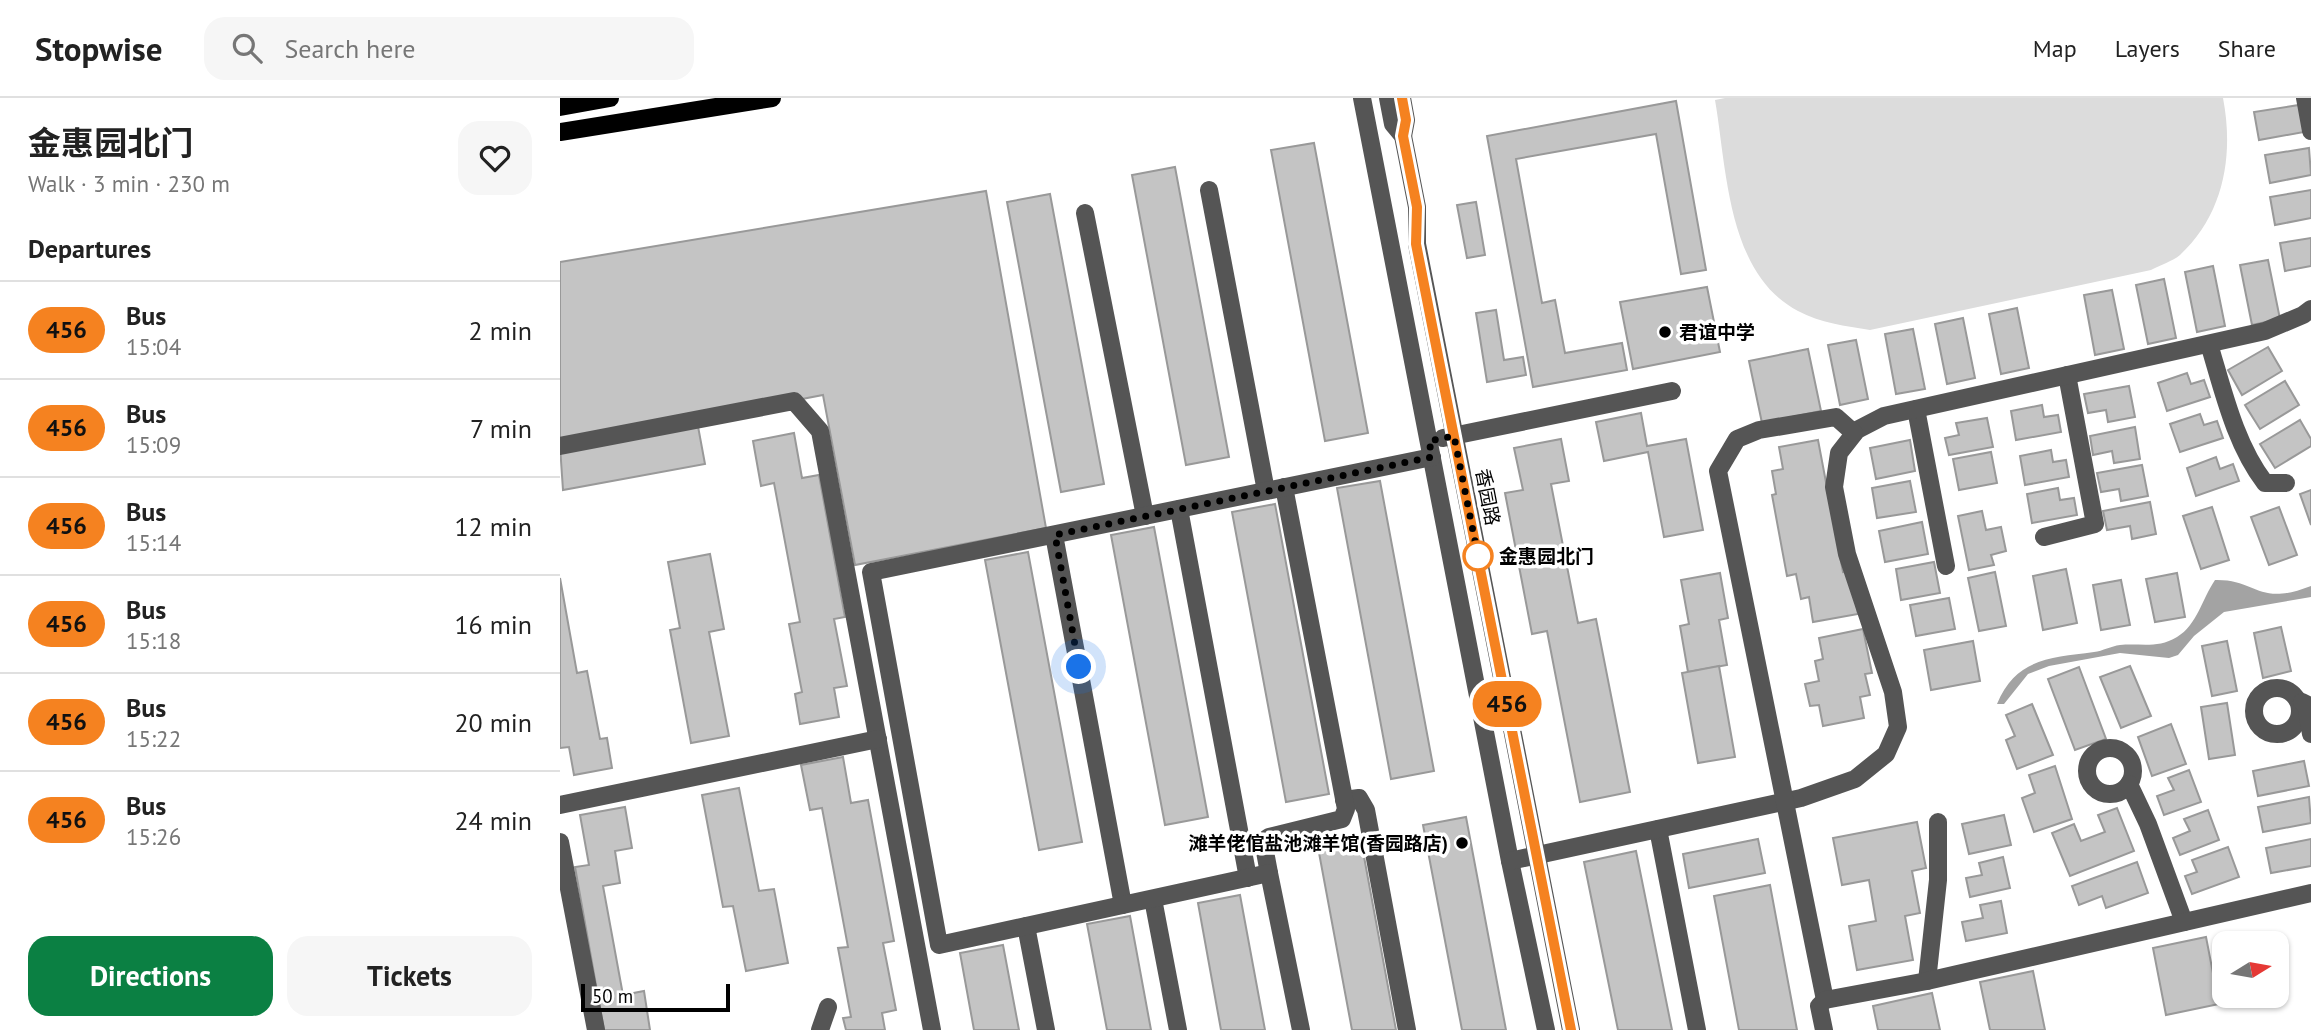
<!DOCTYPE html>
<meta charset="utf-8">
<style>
body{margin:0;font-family:"PT Sans","Noto Sans SC",sans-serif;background:#f6f6f6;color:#222;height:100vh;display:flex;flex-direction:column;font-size:26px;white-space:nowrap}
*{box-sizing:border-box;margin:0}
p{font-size:23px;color:#767676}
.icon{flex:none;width:38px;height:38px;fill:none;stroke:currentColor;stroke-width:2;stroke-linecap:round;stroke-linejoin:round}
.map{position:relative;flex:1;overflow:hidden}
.panel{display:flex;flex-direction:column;background:#fff;width:560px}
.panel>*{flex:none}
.badge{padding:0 14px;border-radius:23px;font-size:24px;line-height:46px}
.needle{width:46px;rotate:79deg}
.fabs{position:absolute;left:1652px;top:833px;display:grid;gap:14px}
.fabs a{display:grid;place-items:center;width:77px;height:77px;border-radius:14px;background:#fff;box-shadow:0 2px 5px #0004;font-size:35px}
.scale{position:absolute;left:21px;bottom:18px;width:149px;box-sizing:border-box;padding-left:7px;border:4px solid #000;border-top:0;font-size:19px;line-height:24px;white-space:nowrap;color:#000;-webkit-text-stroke:5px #fff;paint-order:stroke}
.you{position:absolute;width:35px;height:35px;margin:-18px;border:5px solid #fff;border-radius:50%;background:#1a73e8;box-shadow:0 0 0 10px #1a73e833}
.map>.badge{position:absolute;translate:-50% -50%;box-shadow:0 0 0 4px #fff}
h2{padding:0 28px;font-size:26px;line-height:63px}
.round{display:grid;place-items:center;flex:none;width:74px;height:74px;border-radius:21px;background:#f6f6f6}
.head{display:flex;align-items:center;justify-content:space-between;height:119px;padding:0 28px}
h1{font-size:33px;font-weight:700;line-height:52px}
.button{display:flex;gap:14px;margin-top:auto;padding:14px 28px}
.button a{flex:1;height:80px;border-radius:21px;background:#0b8043;color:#fff;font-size:28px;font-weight:700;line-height:80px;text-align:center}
.button a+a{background:#f6f6f6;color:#222}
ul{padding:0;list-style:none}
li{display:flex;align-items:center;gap:21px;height:98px;padding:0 28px;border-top:2px solid #e0e0e0}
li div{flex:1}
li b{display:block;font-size:26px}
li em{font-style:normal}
li .badge{min-width:77px;font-weight:700;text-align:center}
header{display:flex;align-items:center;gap:42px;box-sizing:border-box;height:98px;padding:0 35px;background:#fff;border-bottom:2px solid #e0e0e0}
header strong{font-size:33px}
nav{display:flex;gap:38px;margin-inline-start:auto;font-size:24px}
.search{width:490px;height:63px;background:#f6f6f6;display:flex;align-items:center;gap:18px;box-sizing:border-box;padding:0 24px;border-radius:21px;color:#767676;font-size:26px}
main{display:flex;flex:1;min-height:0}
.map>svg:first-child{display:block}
</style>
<header>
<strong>Stopwise</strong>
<div class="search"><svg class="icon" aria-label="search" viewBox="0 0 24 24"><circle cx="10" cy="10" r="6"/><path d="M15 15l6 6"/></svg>Search here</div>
<nav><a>Map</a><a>Layers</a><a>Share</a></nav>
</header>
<main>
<section class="panel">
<div class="head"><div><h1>金惠园北门</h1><p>Walk · 3 min · 230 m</p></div><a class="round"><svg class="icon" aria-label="heart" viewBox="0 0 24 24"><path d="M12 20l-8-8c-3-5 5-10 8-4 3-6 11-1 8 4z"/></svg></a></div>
<h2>Departures</h2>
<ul>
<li><span class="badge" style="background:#f58220;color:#111">456</span><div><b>Bus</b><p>15:04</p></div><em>2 min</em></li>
<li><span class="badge" style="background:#f58220;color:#111">456</span><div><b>Bus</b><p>15:09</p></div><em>7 min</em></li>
<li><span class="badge" style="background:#f58220;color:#111">456</span><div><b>Bus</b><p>15:14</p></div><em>12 min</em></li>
<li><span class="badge" style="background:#f58220;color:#111">456</span><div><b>Bus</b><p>15:18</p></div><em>16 min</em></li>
<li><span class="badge" style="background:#f58220;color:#111">456</span><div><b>Bus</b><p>15:22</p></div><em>20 min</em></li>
<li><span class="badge" style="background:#f58220;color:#111">456</span><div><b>Bus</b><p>15:26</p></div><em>24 min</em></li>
</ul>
<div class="button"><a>Directions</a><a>Tickets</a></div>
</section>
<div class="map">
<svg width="1751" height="932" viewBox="0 0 1751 932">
<rect width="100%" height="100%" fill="#fff"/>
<!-- green -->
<path fill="#dcdcdc" d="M1165,0H1663C1674,57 1664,116 1620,157C1613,163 1600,167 1591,172L1310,232C1286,228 1260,225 1238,213C1167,176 1167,71 1155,2Z"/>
<!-- water -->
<path fill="#a3a3a3" d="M1655,482C1698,481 1697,509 1751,488V499L1664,514L1634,538L1618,557L1609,560L1560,555L1489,568L1468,576L1444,606H1437C1456,560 1490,560 1534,554C1543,553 1551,548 1560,547C1581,545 1597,551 1617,539C1637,527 1642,501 1655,482Z"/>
<!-- building -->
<g fill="#c4c4c4" stroke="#999" stroke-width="2">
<polygon points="1116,3 1146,172 1121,176 1096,36 956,61 982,205 995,202 1005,255 1062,245 1067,272 973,289 927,38"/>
<polygon points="1739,7 1744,34 1699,42 1694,14"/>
<polygon points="754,45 808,335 765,343 711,52"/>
<polygon points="1749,50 1751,77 1710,85 1705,57"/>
<polygon points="615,69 669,359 626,367 572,77"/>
<polygon points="1751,92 1751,120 1715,127 1710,99"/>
<polygon points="426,93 486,430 295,467 263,297 0,348 0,164"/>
<polygon points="490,96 544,386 501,394 447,104"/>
<polygon points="916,104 925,157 907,160 897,107"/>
<polygon points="1751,140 1751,168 1725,173 1720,145"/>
<polygon points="1708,162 1720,221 1692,227 1680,167"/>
<polygon points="1653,168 1665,228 1637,234 1625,174"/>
<polygon points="1604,181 1616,240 1588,246 1576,187"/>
<polygon points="1147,189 1160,254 1073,271 1060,204"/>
<polygon points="1552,192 1564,251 1535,257 1524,197"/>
<polygon points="1457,210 1469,270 1441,276 1429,216"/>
<polygon points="936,212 944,262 963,259 966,277 927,284 916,215"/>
<polygon points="1403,220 1415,280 1387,286 1375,226"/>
<polygon points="1353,231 1365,291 1336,296 1325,236"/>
<polygon points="1296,242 1308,301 1280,307 1268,247"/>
<polygon points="1708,249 1722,273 1682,297 1668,272"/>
<polygon points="1248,251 1261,313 1202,325 1189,263"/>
<polygon points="1627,275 1631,286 1644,282 1650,299 1607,313 1598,285"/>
<polygon points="1725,283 1739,307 1700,331 1685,307"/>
<polygon points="1569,288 1575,319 1548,324 1546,312 1528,315 1524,296"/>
<polygon points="1482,307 1484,319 1498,317 1501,334 1456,342 1451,313"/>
<polygon points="1081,315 1087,348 1126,341 1143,432 1104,439 1088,354 1044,363 1036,324"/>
<polygon points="1640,316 1644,327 1657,323 1663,340 1620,354 1610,326"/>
<polygon points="1427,320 1433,349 1389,357 1385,340 1399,337 1396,325"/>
<polygon points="1740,322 1751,341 1751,348 1715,370 1700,346"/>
<polygon points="137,323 145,366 3,392 0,348"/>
<polygon points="1575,329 1580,361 1554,365 1552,353 1533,357 1530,338"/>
<polygon points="234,335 242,380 259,377 285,519 274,521 287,588 274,590 279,619 240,626 235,596 242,594 229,526 240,524 214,385 201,388 193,343"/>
<polygon points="1001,341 1009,383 991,386 1018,525 1036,521 1070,694 1020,704 987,533 972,536 945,395 963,392 954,350"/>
<polygon points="1258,342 1283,474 1290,473 1298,516 1253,524 1249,499 1241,501 1236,476 1227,478 1212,397 1216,396 1212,373 1223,371 1219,349"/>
<polygon points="1350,342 1355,373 1316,381 1310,350"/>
<polygon points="1491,352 1493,364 1506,362 1509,379 1465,387 1460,358"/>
<polygon points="1431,354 1437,385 1399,392 1393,361"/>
<polygon points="1656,359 1660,371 1673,366 1679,383 1636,398 1627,370"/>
<polygon points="1582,367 1588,398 1561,403 1559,391 1541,394 1537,375"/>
<polygon points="820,383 874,673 831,681 777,390"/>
<polygon points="1350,383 1356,414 1317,420 1312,390"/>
<polygon points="1498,390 1500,402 1514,400 1517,417 1472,425 1467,396"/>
<polygon points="1751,392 1751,427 1740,396"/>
<polygon points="1590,404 1596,436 1572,441 1570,428 1547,432 1543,413"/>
<polygon points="715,406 769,696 726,704 672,414"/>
<polygon points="1652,409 1669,462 1641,471 1623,418"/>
<polygon points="1719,409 1737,457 1709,467 1691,419"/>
<polygon points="1422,413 1426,432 1441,429 1446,453 1431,457 1434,467 1409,472 1398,418"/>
<polygon points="1362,424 1368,456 1325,464 1319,433"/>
<polygon points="594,429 648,719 605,727 551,437"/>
<polygon points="468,454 522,744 479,752 425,462"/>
<polygon points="150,456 164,531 149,534 169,638 131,645 110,532 120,530 108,464"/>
<polygon points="1374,464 1380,495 1341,502 1336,471"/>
<polygon points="1506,471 1517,525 1483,532 1473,478"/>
<polygon points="1435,474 1446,528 1419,533 1408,480"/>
<polygon points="1160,475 1168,520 1159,522 1167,567 1128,574 1120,528 1129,526 1121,482"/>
<polygon points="1617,475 1625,519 1595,524 1586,481"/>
<polygon points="0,480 17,575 27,573 40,641 47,640 52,670 14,677 9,649 0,650"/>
<polygon points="1561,482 1570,527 1541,532 1533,487"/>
<polygon points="1389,500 1395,531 1356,538 1350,507"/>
<polygon points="1721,529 1731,573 1703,580 1694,535"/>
<polygon points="1303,531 1312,575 1305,576 1310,597 1300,599 1304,620 1263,628 1259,607 1250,608 1245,586 1259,583 1255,563 1263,561 1259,540"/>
<polygon points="1413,543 1420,583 1371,592 1364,552"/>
<polygon points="1667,543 1677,593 1652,598 1642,548"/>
<polygon points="1159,568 1175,659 1138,665 1122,575"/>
<polygon points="1570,568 1591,618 1561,630 1540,579"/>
<polygon points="1519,569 1546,641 1515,652 1488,581"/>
<polygon points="1667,605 1675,657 1649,661 1641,609"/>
<polygon points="1472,606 1493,657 1457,671 1446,642 1455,638 1446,617"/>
<polygon points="1611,626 1626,666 1592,678 1578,639"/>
<polygon points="283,659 291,705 308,702 334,843 323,845 336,912 322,915 325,932 286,932 283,920 291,919 278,850 288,849 262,710 250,712 241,667"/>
<polygon points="1744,663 1749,688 1698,698 1693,673"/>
<polygon points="1495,668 1512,721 1474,734 1462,700 1475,695 1469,677"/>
<polygon points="1629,672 1641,704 1604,717 1597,698 1614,692 1608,680"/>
<polygon points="179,690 199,793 214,791 228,865 186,873 173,808 163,809 142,697"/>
<polygon points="1749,699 1751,725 1703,734 1698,709"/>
<polygon points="65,709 72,750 55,753 60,785 43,788 63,897 84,893 90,932 44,932 15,769 29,767 20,717"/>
<polygon points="1557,710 1574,753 1510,778 1492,735 1514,726 1521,743 1545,734 1538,717"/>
<polygon points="1648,712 1659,742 1620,757 1613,740 1630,733 1624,721"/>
<polygon points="1444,717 1451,747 1409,756 1402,726"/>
<polygon points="906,719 946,932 902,932 863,727"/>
<polygon points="1357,724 1366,770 1352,773 1360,815 1345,818 1353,862 1297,872 1289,828 1316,823 1309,782 1282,787 1273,740"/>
<polygon points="800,737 836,932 792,932 757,744"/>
<polygon points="1198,741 1205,775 1129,790 1123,756"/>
<polygon points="1751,741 1751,768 1711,775 1706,750"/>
<polygon points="1668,749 1679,779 1632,796 1625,778 1637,774 1632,762"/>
<polygon points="1076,753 1112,932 1058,932 1024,764"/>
<polygon points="1443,759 1450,790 1410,799 1406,780 1422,777 1419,765"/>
<polygon points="1577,764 1588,795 1546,810 1542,798 1519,807 1512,788"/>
<polygon points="1210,787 1237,932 1179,932 1154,798"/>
<polygon points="680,797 705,932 661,932 638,805"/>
<polygon points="1441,803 1447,835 1406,843 1402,824 1423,820 1420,807"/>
<polygon points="570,818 591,932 547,932 527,826"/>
<polygon points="1646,839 1659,906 1606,917 1593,850"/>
<polygon points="443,847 459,932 414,932 400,855"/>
<polygon points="1473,873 1485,932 1430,932 1420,884"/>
<polygon points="1372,895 1380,932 1318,932 1313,908"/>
</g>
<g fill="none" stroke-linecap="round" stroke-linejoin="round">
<!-- minor -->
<g stroke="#555" stroke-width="18">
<polyline points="802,0 950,763 986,932"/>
<polyline points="828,0 833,26 843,38 857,109 857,146 1011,932"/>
<polyline points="842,0 846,22 843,38"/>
<polyline points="1745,0 1751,33"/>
<polyline points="649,92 706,393"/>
<polyline points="525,115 585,418"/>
<path d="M1649,246C1663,292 1675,346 1705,385H1726"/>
<polyline points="1356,311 1386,468"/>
<polyline points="883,340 1112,293"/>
<polyline points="0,348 234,303 260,333 372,932"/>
<polyline points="619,411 688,780"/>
<polyline points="494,437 563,807"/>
<polyline points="1484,439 1535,426 1507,277"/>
<circle cx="1717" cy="613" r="23"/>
<polyline points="1742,604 1746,606 1751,636"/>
<circle cx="1550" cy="673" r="23"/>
<polyline points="1569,686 1588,726 1624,824"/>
<polyline points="784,702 799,700 806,712 847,932"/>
<polyline points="0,707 318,641"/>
<polyline points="1098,731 1137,932"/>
<polyline points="0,744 36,932"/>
<polyline points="950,763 1241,700 1295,681 1326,656 1338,629 1333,594 1287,456 1274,389 1279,355 1297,332 1324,318 1705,233 1743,217 1751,211"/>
<polyline points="709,775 703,743 709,739 782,721 786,711 724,389"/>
<polyline points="593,801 618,932"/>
<polyline points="466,828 486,932"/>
<polyline points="1367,883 1378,782 1378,724"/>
<polyline points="1265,902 1158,373 1177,341 1199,332 1276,319 1294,335"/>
<polyline points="260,932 268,909"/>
<polyline points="741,932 709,775 379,847 311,474 872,359"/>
<polyline points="1264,932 1259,908 1265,902 1367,883 1751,795"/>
</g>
<!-- major -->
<g stroke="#000" stroke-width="18">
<polyline points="0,9 50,0"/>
<polyline points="0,34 212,0"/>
</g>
</g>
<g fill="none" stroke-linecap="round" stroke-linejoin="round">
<!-- line casing -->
<g stroke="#fff" stroke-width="16">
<polyline id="line" points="842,0 846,22 843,38 857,109 856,146 1011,932"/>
</g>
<!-- line -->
<use href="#line" stroke="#f58220" stroke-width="10"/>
<!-- walk -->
<polyline stroke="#000" stroke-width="7" stroke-dasharray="0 12.6" points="519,569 495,437 872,359 869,343 894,338 918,458"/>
</g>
<!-- markers -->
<g fill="#000" stroke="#fff" stroke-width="2.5">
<circle cx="1105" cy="234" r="7"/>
<circle cx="902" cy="745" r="7"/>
</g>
<circle fill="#fff" stroke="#f58220" stroke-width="3.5" cx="918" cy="458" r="14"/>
<g text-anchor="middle" stroke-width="7" stroke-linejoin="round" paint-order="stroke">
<!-- poi labels -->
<g font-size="19" font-weight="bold" fill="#000" stroke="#fff" text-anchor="start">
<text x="1119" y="241">君谊中学</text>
<text x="888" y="752" text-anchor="end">滩羊佬倌盐池滩羊馆(香园路店)</text>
</g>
<!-- street labels -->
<g font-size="19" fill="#000" stroke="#fff">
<text transform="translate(928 399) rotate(79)" y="7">香园路</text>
</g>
<!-- stop labels -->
<g font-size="19" font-weight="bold" fill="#000" stroke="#fff" text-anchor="start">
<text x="939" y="465">金惠园北门</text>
</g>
</g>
</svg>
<div class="fabs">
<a><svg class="needle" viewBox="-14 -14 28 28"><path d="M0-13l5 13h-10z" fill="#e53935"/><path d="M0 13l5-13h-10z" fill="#767676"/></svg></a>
</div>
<div class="scale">50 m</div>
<div class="you" style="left:519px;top:569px"></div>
<b class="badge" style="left:947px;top:606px;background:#f58220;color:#111">456</b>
</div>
</main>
